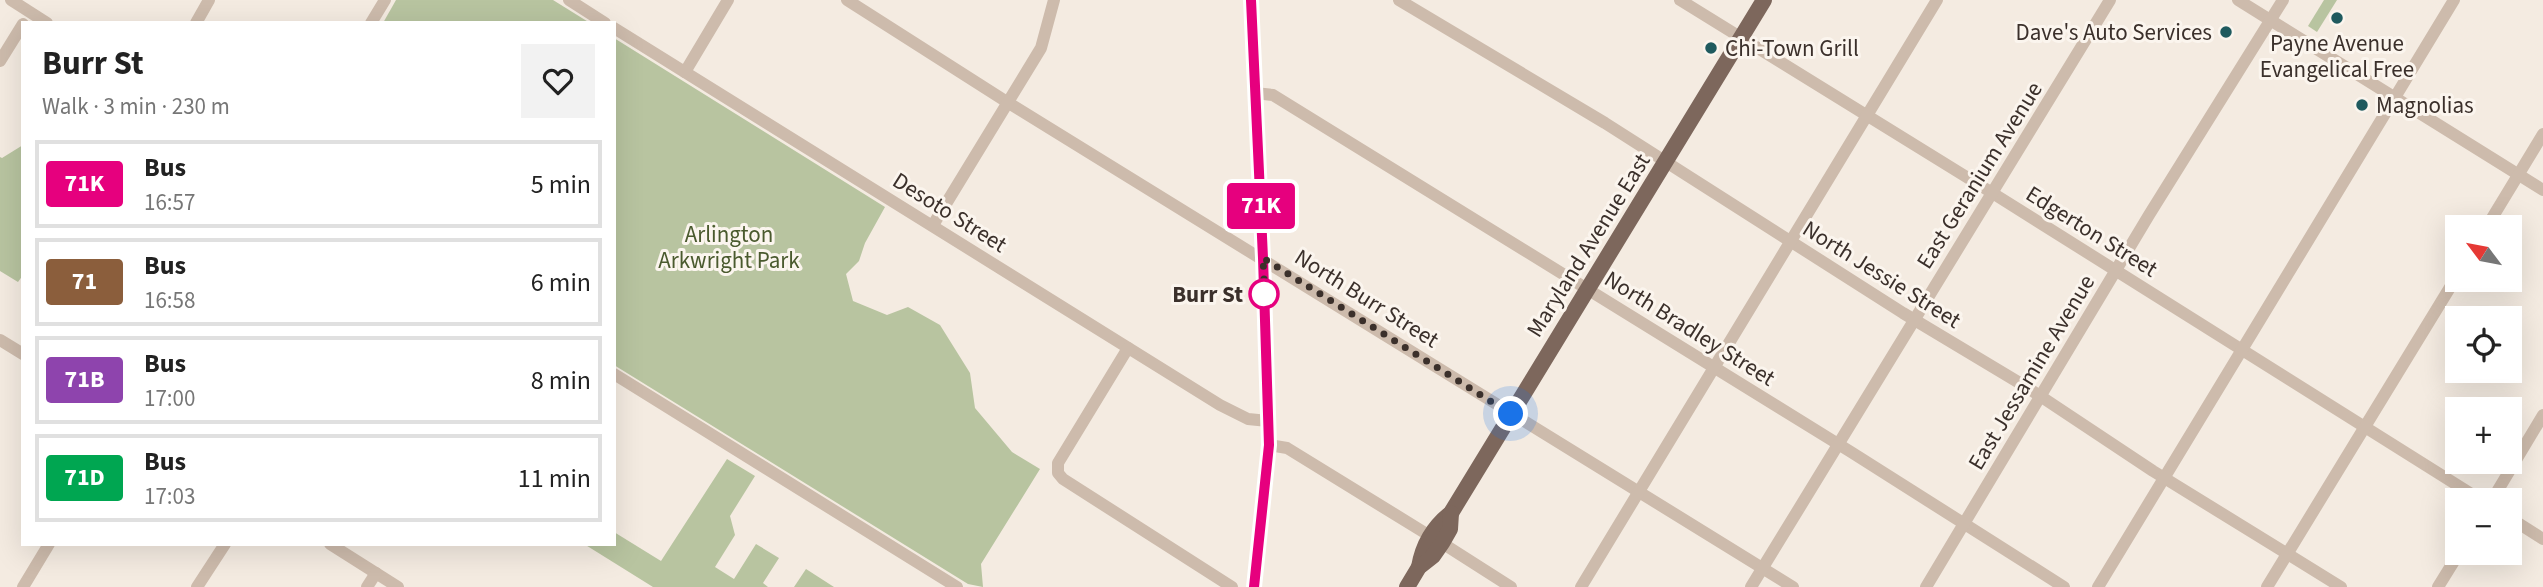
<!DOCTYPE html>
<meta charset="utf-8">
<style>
body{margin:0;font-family:"Source Sans 3",sans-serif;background:#f2f2f2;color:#222;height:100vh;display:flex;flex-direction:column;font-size:26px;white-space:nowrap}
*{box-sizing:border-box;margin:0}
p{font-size:23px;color:#767676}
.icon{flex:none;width:38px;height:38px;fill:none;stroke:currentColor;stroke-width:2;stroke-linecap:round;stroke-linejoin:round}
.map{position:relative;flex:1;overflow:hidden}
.details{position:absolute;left:21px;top:21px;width:595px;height:525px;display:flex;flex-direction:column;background:#fff;border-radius:0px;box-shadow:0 7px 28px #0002}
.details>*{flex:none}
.badge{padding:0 14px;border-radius:5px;font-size:24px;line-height:46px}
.needle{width:46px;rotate:302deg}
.buttons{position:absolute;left:2445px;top:215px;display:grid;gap:14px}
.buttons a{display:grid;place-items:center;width:77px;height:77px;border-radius:0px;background:#fff;box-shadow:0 7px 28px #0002;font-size:35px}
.you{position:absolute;width:35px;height:35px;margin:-18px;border:5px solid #fff;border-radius:50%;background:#1a73e8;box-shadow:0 0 0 10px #1a73e833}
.map>.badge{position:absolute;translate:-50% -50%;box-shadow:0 0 0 4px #fff}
.round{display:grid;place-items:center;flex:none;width:74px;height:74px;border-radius:0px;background:#f2f2f2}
.headline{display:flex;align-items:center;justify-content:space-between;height:119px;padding:0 21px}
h1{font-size:33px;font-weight:700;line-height:52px}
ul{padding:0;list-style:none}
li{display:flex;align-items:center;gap:21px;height:88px;margin:0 14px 10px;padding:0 7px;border:4px solid #e0e0e0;border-radius:0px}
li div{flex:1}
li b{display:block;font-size:26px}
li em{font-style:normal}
li .badge{min-width:77px;font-weight:700;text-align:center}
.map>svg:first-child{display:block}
</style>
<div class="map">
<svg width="2543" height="587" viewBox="0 0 2543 587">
<rect width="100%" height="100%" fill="#f4ebe1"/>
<!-- green -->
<g fill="#b8c4a0">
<polygon points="396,0 553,0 590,23 383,23"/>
<polygon points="2324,0 2337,0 2317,32 2308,26"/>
<polygon points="614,38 885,207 865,243 859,261 846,274 853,301 887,315 908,307 940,325 970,373 975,408 1012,452 1040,469 981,564 983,587 968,584 614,365"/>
<polygon points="23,145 23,275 18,282 0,271 0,157 2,158"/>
<polygon points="727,459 755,476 730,516 735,535 715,567 734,579 756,544 779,558 763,583 768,587 653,587 584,544 614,544 614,532 661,561"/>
<polygon points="806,569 834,587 794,587"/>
</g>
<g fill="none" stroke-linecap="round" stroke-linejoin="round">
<!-- minor -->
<g stroke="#cdbbac" stroke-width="12">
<polyline points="11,0 47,23"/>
<polyline points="569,0 605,23"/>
<polyline points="847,0 1007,102 1793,587"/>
<polyline points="1251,0 1263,258 1269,445 1254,587"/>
<polyline points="1399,0 1605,123 1903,313 2028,388 2153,471 2341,587"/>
<polyline points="1680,0 1994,194 2481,500"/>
<polyline points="2238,0 2543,190"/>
<polyline points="196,23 209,0"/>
<polyline points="371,23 385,0"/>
<polyline points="614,28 1220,405 1248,419 1268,421"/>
<polyline points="0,61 23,24"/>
<polyline points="685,72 728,0"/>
<polyline points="1255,93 1273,95 1851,452 2064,587"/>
<polyline points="933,225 1041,48 1054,0"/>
<polyline points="2486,228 2543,134"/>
<polyline points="0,340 23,354"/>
<polyline points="1128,348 1058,463 1058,473 1063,479 1232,587"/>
<polyline points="614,374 957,587"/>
<polyline points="1269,445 1287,448 1430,536"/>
<polyline points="2492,500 2543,415"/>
<polyline points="2510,518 2543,539"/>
<polyline points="1442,543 1511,587"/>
<polyline points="330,544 398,587"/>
<polyline points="23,587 49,544"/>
<polyline points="197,587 225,544"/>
<polyline points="367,587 376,573"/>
<polyline points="1581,587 1937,0"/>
<polyline points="1751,587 2110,0"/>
<polyline points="1926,587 2149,215 2283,0"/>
<polyline points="2098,587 2454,0"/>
<polyline points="2267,587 2457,276"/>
<polyline points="2438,587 2459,553"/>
</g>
<!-- major -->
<g stroke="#7d675c" stroke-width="16">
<path d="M1419,567C1423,544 1433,527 1451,513L1764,0"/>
<polyline points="1407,587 1419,567 1433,556 1442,543 1450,529 1451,513"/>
</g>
</g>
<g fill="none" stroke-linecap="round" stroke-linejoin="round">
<!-- line casing -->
<g stroke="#fff" stroke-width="16">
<polyline id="line" points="1251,0 1263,258 1269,445 1254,587"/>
</g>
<!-- line -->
<use href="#line" stroke="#e6007e" stroke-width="10"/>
<!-- walk -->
<polyline stroke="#3b302b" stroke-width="7" stroke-dasharray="0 12.6" points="1264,294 1265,299 1263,258 1511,414"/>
</g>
<!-- markers -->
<g fill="#1f5a5e" stroke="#fbf5ee" stroke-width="2.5">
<circle cx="2337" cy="18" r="7"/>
<circle cx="2226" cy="32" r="7"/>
<circle cx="1711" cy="48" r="7"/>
<circle cx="2362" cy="105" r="7"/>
</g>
<circle fill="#fff" stroke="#e6007e" stroke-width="3.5" cx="1264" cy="294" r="14"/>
<g text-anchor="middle" stroke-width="6" stroke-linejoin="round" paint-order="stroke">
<!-- poi labels -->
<g font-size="23" fill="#3b302b" stroke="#fbf5ee" text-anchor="start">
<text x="2212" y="40" text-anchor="end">Dave's Auto Services</text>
<text x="2337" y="51" text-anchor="middle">Payne Avenue<tspan x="2337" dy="26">Evangelical Free</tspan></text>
<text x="1725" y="56">Chi-Town Grill</text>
<text x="2376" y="113">Magnolias</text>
</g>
<!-- street labels -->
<g font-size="23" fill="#3b302b" stroke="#fbf5ee">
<text transform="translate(1979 175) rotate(-58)" y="8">East Geranium Avenue</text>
<text transform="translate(950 212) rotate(32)" y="8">Desoto Street</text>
<text transform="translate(2092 231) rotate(32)" y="8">Edgerton Street</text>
<text transform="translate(1588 245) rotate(-58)" y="8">Maryland Avenue East</text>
<text transform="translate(1882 274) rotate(32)" y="8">North Jessie Street</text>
<text transform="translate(1367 298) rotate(32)" y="8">North Burr Street</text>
<text transform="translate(1690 328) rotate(32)" y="8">North Bradley Street</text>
<text transform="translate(2031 372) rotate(-59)" y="8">East Jessamine Avenue</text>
</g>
<!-- park labels -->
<g font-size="23" fill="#4a5a2e" stroke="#fbf5ee">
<text x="729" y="242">Arlington<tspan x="729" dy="26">Arkwright Park</tspan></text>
</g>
<!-- stop labels -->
<g font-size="23" font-weight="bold" fill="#3b302b" stroke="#fbf5ee" text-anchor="end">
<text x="1243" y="302">Burr St</text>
</g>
</g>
</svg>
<div class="buttons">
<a><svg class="needle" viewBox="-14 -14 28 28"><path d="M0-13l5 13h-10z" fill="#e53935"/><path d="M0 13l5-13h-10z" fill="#767676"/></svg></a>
<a><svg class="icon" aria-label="locate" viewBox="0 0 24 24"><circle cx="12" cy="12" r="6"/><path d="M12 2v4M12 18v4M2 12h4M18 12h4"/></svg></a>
<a>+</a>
<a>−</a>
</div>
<div class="you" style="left:1511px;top:414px"></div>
<b class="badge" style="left:1261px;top:206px;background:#e6007e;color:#fff">71K</b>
<section class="details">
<div class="headline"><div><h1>Burr St</h1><p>Walk · 3 min · 230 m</p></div><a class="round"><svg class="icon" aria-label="heart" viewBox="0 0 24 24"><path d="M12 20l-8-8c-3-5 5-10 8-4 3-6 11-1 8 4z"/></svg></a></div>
<ul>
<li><span class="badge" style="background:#e6007e;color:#fff">71K</span><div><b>Bus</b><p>16:57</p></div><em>5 min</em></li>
<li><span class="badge" style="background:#8b5e3c;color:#fff">71</span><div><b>Bus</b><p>16:58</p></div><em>6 min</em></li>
<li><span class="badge" style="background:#8e44ad;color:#fff">71B</span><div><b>Bus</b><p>17:00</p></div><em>8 min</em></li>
<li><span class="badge" style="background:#00a651;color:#fff">71D</span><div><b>Bus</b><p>17:03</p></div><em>11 min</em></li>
</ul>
</section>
</div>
